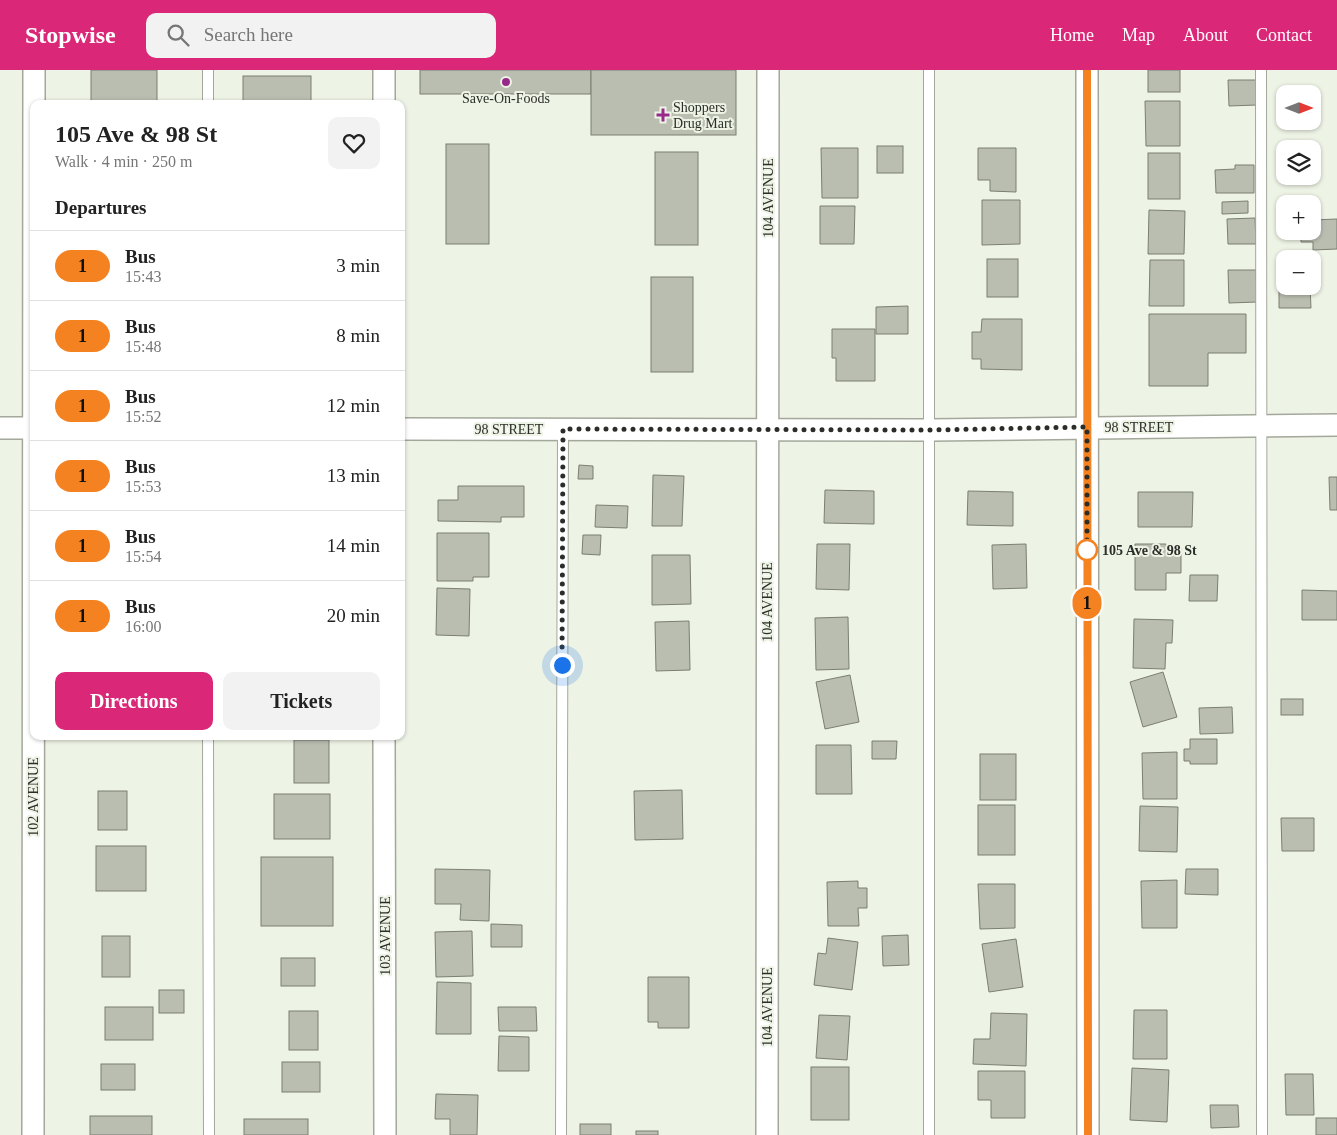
<!DOCTYPE html>
<meta charset="utf-8">
<style>
body{margin:0;font-family:Georgia,serif;background:#f2f2f2;color:#222;height:100vh;display:flex;flex-direction:column;font-size:19px;white-space:nowrap}
*{box-sizing:border-box;margin:0}
p{font-size:16px;color:#767676}
.icon{flex:none;width:28px;height:28px;fill:none;stroke:currentColor;stroke-width:2;stroke-linecap:round;stroke-linejoin:round}
.map{position:relative;flex:1;overflow:hidden}
.drawer{position:absolute;left:30px;top:30px;width:375px;height:640px;display:flex;flex-direction:column;background:#fff;border-radius:10px;box-shadow:0 1px 4px #0004}
.drawer>*{flex:none}
.badge{padding:0 10px;border-radius:16px;font-size:18px;line-height:32px}
.needle{width:32px;rotate:90deg}
.fabs{position:absolute;left:1276px;top:15px;display:grid;gap:10px}
.fabs a{display:grid;place-items:center;width:45px;height:45px;border-radius:10px;background:#fff;box-shadow:0 1px 4px #0004;font-size:25px}
.you{position:absolute;width:25px;height:25px;margin:-12px;border:4px solid #fff;border-radius:50%;background:#1a73e8;box-shadow:0 0 0 8px #1a73e833}
.map>.badge{position:absolute;translate:-50% -50%;box-shadow:0 0 0 2px #fff}
h2{padding:0 25px;font-size:19px;line-height:45px}
.round{display:grid;place-items:center;flex:none;width:52px;height:52px;border-radius:10px;background:#f2f2f2}
.head{display:flex;align-items:center;justify-content:space-between;height:85px;padding:0 25px}
h1{font-size:24px;font-weight:700;line-height:38px}
.action{display:flex;gap:10px;margin-top:auto;padding:10px 25px}
.action a{flex:1;height:58px;border-radius:10px;background:#db2777;color:#fff;font-size:20px;font-weight:700;line-height:58px;text-align:center}
.action a+a{background:#f2f2f2;color:#222}
ul{padding:0;list-style:none}
li{display:flex;align-items:center;gap:15px;height:70px;padding:0 25px;border-top:1px solid #e0e0e0}
li div{flex:1}
li b{display:block;font-size:19px}
li em{font-style:normal}
li .badge{min-width:55px;font-weight:700;text-align:center}
header{display:flex;align-items:center;gap:30px;box-sizing:border-box;height:70px;padding:0 25px;background:#db2777;color:#fff}
header strong{font-size:24px}
nav{display:flex;gap:28px;margin-inline-start:auto;font-size:18px}
.search{width:350px;height:45px;background:#f2f2f2;display:flex;align-items:center;gap:12px;box-sizing:border-box;padding:0 18px;border-radius:10px;color:#767676;font-size:19px}
.map>svg:first-child{display:block}
</style>
<header>
<strong>Stopwise</strong>
<div class="search"><svg class="icon" aria-label="search" viewBox="0 0 24 24"><circle cx="10" cy="10" r="6"/><path d="M15 15l6 6"/></svg>Search here</div>
<nav><a>Home</a><a>Map</a><a>About</a><a>Contact</a></nav>
</header>
<div class="map">
<svg width="1337" height="1065" viewBox="0 0 1337 1065">
<rect width="100%" height="100%" fill="#edf3e5"/>
<!-- building -->
<g fill="#b9beb1" stroke="#7b7f73">
<rect x="91" y="0" width="66" height="34"/>
<rect x="420" y="0" width="171" height="24"/>
<rect x="591" y="0" width="145" height="65"/>
<rect x="1148" y="0" width="32" height="22"/>
<rect x="243" y="6" width="68" height="28"/>
<polygon points="1228,10 1257,10 1257,35 1229,36"/>
<polygon points="1145,31 1180,31 1180,76 1146,76"/>
<rect x="446" y="74" width="43" height="100"/>
<rect x="877" y="76" width="26" height="27"/>
<polygon points="821,78 858,78 858,128 822,128"/>
<polygon points="978,78 1016,78 1016,122 990,121 990,110 978,110"/>
<rect x="655" y="82" width="43" height="93"/>
<rect x="1148" y="83" width="32" height="46"/>
<polygon points="1235,95 1254,95 1254,123 1216,123 1215,100 1235,99"/>
<polygon points="982,130 1020,130 1020,174 982,175"/>
<polygon points="1248,131 1248,143 1222,144 1222,132"/>
<polygon points="820,136 855,136 854,174 820,174"/>
<polygon points="1149,140 1185,141 1184,184 1148,184"/>
<polygon points="1255,148 1256,174 1228,174 1227,149"/>
<polygon points="1337,149 1337,179 1313,180 1313,172 1301,172 1301,161 1312,161 1312,150"/>
<rect x="987" y="189" width="31" height="38"/>
<polygon points="1150,190 1184,190 1184,236 1149,236"/>
<polygon points="1228,200 1256,200 1257,232 1229,233"/>
<rect x="651" y="207" width="42" height="95"/>
<polygon points="1279,212 1285,212 1285,216 1310,216 1311,238 1279,238"/>
<polygon points="908,236 908,264 876,264 876,237"/>
<polygon points="1149,244 1246,244 1246,283 1208,283 1208,316 1149,316"/>
<polygon points="982,249 1022,249 1022,300 981,299 981,289 972,289 972,262 981,262"/>
<polygon points="832,259 875,259 875,311 836,311 836,288 832,288"/>
<polygon points="579,395 593,396 593,409 578,409"/>
<polygon points="653,405 684,406 682,456 652,456"/>
<polygon points="1329,407 1337,407 1337,440 1330,440"/>
<polygon points="458,416 524,416 524,447 501,447 501,452 438,451 438,430 458,430"/>
<polygon points="825,420 874,421 874,454 824,453"/>
<polygon points="968,421 1013,422 1013,456 967,455"/>
<polygon points="1138,422 1193,422 1192,457 1138,457"/>
<polygon points="596,435 628,436 627,458 595,457"/>
<polygon points="437,463 489,463 489,507 473,507 473,511 437,511"/>
<polygon points="583,465 601,465 600,485 582,484"/>
<polygon points="817,474 850,474 849,520 816,519"/>
<polygon points="1026,474 1027,518 993,519 992,475"/>
<polygon points="1135,474 1166,474 1166,477 1181,477 1181,503 1166,503 1166,520 1135,520"/>
<polygon points="652,485 690,485 691,534 652,535"/>
<polygon points="1190,505 1218,505 1217,531 1189,531"/>
<polygon points="437,518 470,519 469,566 436,565"/>
<polygon points="1302,520 1337,521 1337,550 1302,550"/>
<polygon points="848,547 849,599 816,600 815,548"/>
<polygon points="1134,549 1173,550 1172,573 1166,573 1165,599 1133,598"/>
<polygon points="689,551 690,600 656,601 655,552"/>
<polygon points="1163,602 1177,647 1143,657 1130,612"/>
<polygon points="850,605 859,652 825,659 816,612"/>
<rect x="1281" y="629" width="22" height="16"/>
<polygon points="1232,637 1233,663 1200,664 1199,638"/>
<polygon points="1190,669 1217,669 1217,694 1190,694 1190,691 1184,691 1184,679 1190,679"/>
<rect x="294" y="670" width="35" height="43"/>
<polygon points="872,671 897,671 896,689 872,689"/>
<polygon points="816,675 851,675 852,724 816,724"/>
<polygon points="1177,682 1177,729 1143,729 1142,683"/>
<rect x="980" y="684" width="36" height="46"/>
<polygon points="682,720 683,769 635,770 634,721"/>
<rect x="98" y="721" width="29" height="39"/>
<rect x="274" y="724" width="56" height="45"/>
<rect x="978" y="735" width="37" height="50"/>
<polygon points="1140,736 1178,737 1177,782 1139,781"/>
<polygon points="1281,748 1314,748 1314,781 1282,781"/>
<rect x="96" y="776" width="50" height="45"/>
<rect x="261" y="787" width="72" height="69"/>
<polygon points="435,799 490,800 489,851 460,850 461,834 435,834"/>
<polygon points="1186,799 1218,799 1218,825 1185,824"/>
<polygon points="1177,810 1177,858 1142,858 1141,811"/>
<polygon points="858,811 858,818 867,818 867,838 858,838 859,856 828,856 827,812"/>
<polygon points="978,814 1015,814 1015,858 980,859"/>
<polygon points="491,854 522,855 522,877 491,877"/>
<polygon points="472,861 473,906 436,907 435,862"/>
<polygon points="908,865 909,895 883,896 882,866"/>
<rect x="102" y="866" width="28" height="41"/>
<polygon points="828,868 858,872 852,920 814,915 818,883 826,884"/>
<polygon points="1016,869 1023,917 989,922 982,874"/>
<rect x="281" y="888" width="34" height="28"/>
<polygon points="648,907 689,907 689,958 658,958 658,952 648,952"/>
<polygon points="437,912 471,913 471,964 436,964"/>
<rect x="159" y="920" width="25" height="23"/>
<rect x="105" y="937" width="48" height="33"/>
<polygon points="498,937 536,937 537,961 499,961"/>
<polygon points="1134,940 1167,940 1167,989 1133,989"/>
<rect x="289" y="941" width="29" height="39"/>
<polygon points="991,943 1027,944 1026,996 973,994 974,969 990,969"/>
<polygon points="819,945 850,946 847,990 816,988"/>
<polygon points="499,966 529,967 529,1001 498,1001"/>
<rect x="282" y="992" width="38" height="30"/>
<rect x="101" y="994" width="34" height="26"/>
<rect x="811" y="997" width="38" height="53"/>
<polygon points="1132,998 1169,1000 1167,1052 1130,1050"/>
<polygon points="978,1001 1025,1001 1025,1048 991,1048 991,1030 978,1030"/>
<polygon points="1285,1004 1313,1004 1314,1045 1286,1045"/>
<polygon points="436,1024 478,1025 477,1065 450,1065 450,1049 435,1049"/>
<polygon points="1210,1035 1238,1035 1239,1057 1211,1058"/>
<rect x="90" y="1046" width="62" height="19"/>
<rect x="1316" y="1048" width="21" height="17"/>
<rect x="244" y="1049" width="64" height="16"/>
<rect x="580" y="1054" width="31" height="11"/>
<rect x="636" y="1061" width="22" height="4"/>
</g>
<g fill="none" stroke-linecap="round" stroke-linejoin="round">
<!-- service casing -->
<g stroke="#a3a89b" stroke-width="12">
<g id="service">
<polyline points="929,0 929,1065"/>
<polyline points="1261,0 1262,1065"/>
<polyline points="208,34 208,0"/>
<polyline points="208,666 209,1065"/>
<polyline points="561,1065 563,359"/>
</g>
</g>
<!-- minor casing -->
<g stroke="#a3a89b" stroke-width="24">
<g id="minor">
<polyline points="384,0 384,34"/>
<polyline points="1087,0 1088,1065"/>
<polyline points="0,358 34,358"/>
<polyline points="401,359 930,360 1337,355"/>
<polyline points="384,666 385,1065"/>
<polyline points="33,1065 34,0"/>
<polyline points="767,1065 768,0"/>
</g>
</g>
<!-- service -->
<use href="#service" stroke="#fff" stroke-width="10"/>
<!-- minor -->
<use href="#minor" stroke="#fff" stroke-width="21"/>
</g>
<g fill="none" stroke-linecap="round" stroke-linejoin="round">
<!-- line casing -->
<g stroke="#fff" stroke-width="11">
<polyline id="line" points="1087,0 1088,1065"/>
</g>
<!-- line -->
<use href="#line" stroke="#f58220" stroke-width="8"/>
<!-- walk -->
<polyline stroke="#2b2d28" stroke-width="5" stroke-dasharray="0 9" points="562,595 563,359 930,360 1087,357 1087,480"/>
</g>
<!-- markers -->
<g fill="#97298a" stroke="#edf3e5" stroke-width="2">
<circle cx="506" cy="12" r="5"/>
<path d="M660.5 37.5h5v5h5v5h-5v5h-5v-5h-5v-5h5z"/>
</g>
<circle fill="#fff" stroke="#f58220" stroke-width="2.5" cx="1087" cy="480" r="10"/>
<g text-anchor="middle" stroke-width="4" stroke-linejoin="round" paint-order="stroke">
<!-- poi labels -->
<g font-size="14" fill="#2b2d28" stroke="#edf3e5">
<text x="506" y="33">Save-On-Foods</text>
<text x="673" y="42" text-anchor="start">Shoppers<tspan x="673" dy="16">Drug Mart</tspan></text>
</g>
<!-- street labels -->
<g font-size="14" fill="#2b2d28" stroke="#edf3e5">
<text transform="translate(768 128) rotate(-90)" y="5">104 AVENUE</text>
<text x="1139" y="362">98 STREET</text>
<text x="509" y="364">98 STREET</text>
<text transform="translate(767 532) rotate(-90)" y="5">104 AVENUE</text>
<text transform="translate(33 727) rotate(-90)" y="5">102 AVENUE</text>
<text transform="translate(385 866) rotate(-90)" y="5">103 AVENUE</text>
<text transform="translate(767 937) rotate(-90)" y="5">104 AVENUE</text>
</g>
<!-- stop labels -->
<g font-size="14" font-weight="bold" fill="#2b2d28" stroke="#edf3e5" text-anchor="start">
<text x="1102" y="485">105 Ave &amp; 98 St</text>
</g>
</g>
</svg>
<div class="fabs">
<a><svg class="needle" viewBox="-14 -14 28 28"><path d="M0-13l5 13h-10z" fill="#e53935"/><path d="M0 13l5-13h-10z" fill="#767676"/></svg></a>
<a><svg class="icon" aria-label="layers" viewBox="0 0 24 24"><path d="M12 4l9 5-9 5-9-5zM3 14l9 5 9-5"/></svg></a>
<a>+</a>
<a>−</a>
</div>
<div class="you" style="left:562px;top:595px"></div>
<b class="badge" style="left:1087px;top:533px;background:#f58220;color:#111">1</b>
<section class="drawer">
<div class="head"><div><h1>105 Ave &amp; 98 St</h1><p>Walk · 4 min · 250 m</p></div><a class="round"><svg class="icon" aria-label="heart" viewBox="0 0 24 24"><path d="M12 20l-8-8c-3-5 5-10 8-4 3-6 11-1 8 4z"/></svg></a></div>
<h2>Departures</h2>
<ul>
<li><span class="badge" style="background:#f58220;color:#111">1</span><div><b>Bus</b><p>15:43</p></div><em>3 min</em></li>
<li><span class="badge" style="background:#f58220;color:#111">1</span><div><b>Bus</b><p>15:48</p></div><em>8 min</em></li>
<li><span class="badge" style="background:#f58220;color:#111">1</span><div><b>Bus</b><p>15:52</p></div><em>12 min</em></li>
<li><span class="badge" style="background:#f58220;color:#111">1</span><div><b>Bus</b><p>15:53</p></div><em>13 min</em></li>
<li><span class="badge" style="background:#f58220;color:#111">1</span><div><b>Bus</b><p>15:54</p></div><em>14 min</em></li>
<li><span class="badge" style="background:#f58220;color:#111">1</span><div><b>Bus</b><p>16:00</p></div><em>20 min</em></li>
</ul>
<div class="action"><a>Directions</a><a>Tickets</a></div>
</section>
</div>
